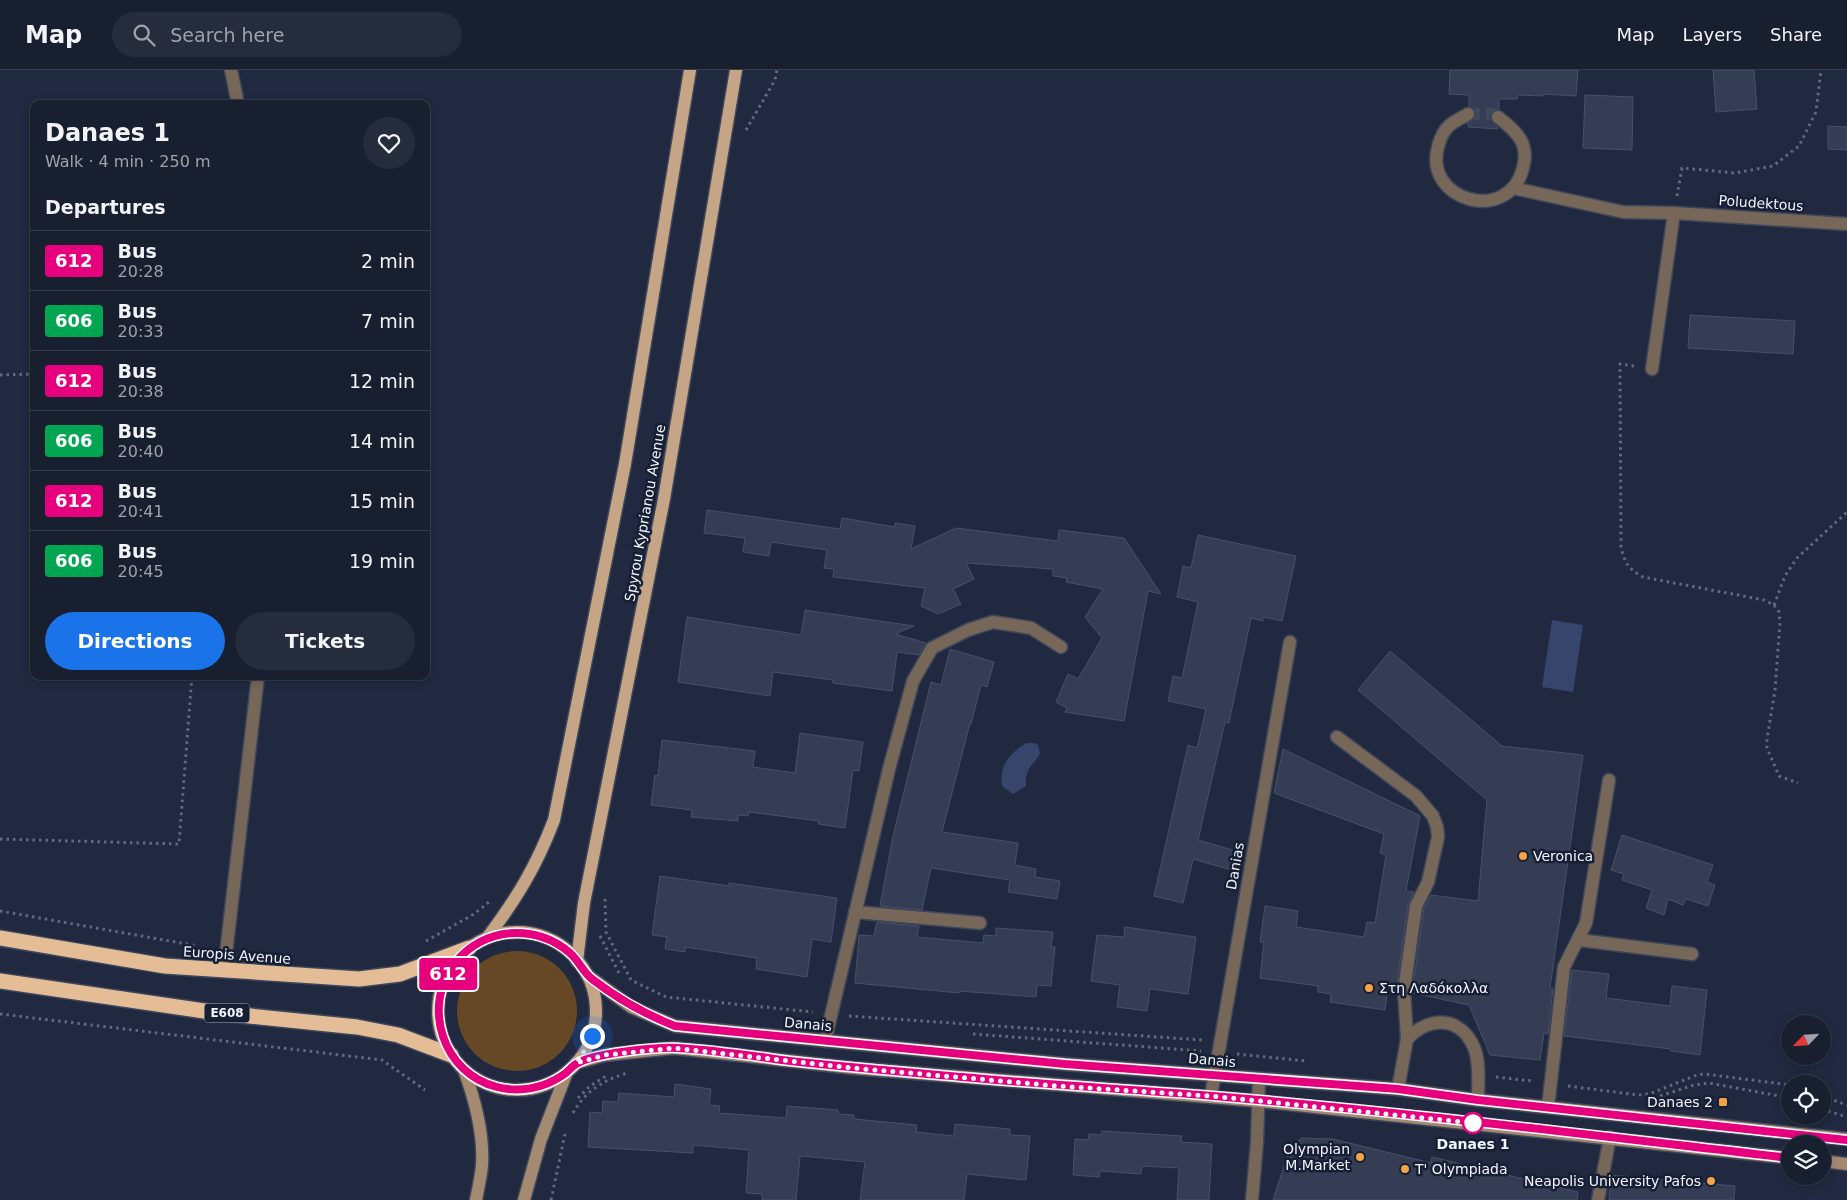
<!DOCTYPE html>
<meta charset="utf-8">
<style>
body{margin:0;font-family:"DejaVu Sans",sans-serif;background:#252c3b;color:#f1f3f6;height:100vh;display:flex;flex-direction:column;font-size:19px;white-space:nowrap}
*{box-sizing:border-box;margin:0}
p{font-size:16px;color:#9fa2aa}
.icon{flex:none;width:28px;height:28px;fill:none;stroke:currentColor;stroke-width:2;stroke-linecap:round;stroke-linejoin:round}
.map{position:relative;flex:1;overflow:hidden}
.drawer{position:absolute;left:30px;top:30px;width:400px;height:580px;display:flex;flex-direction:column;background:#181f2f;border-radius:10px;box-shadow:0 2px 8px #0003,0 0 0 1px #363d4b}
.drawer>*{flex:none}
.badge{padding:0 10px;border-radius:4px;font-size:18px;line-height:32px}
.needle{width:32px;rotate:245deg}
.buttons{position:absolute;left:1781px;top:945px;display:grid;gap:10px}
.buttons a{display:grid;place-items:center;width:50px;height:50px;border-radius:50%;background:#181f2f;box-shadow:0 2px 8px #0003,0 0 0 1px #363d4b;font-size:25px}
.you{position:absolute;width:25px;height:25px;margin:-12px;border:4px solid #fff;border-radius:50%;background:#1a73e8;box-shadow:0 0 0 8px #1a73e833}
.map>.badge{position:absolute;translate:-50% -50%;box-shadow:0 0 0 2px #fff}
h2{padding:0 15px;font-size:19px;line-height:45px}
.round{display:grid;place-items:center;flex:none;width:52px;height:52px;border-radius:26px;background:#252c3b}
.summary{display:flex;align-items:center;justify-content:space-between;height:85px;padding:0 15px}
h1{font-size:24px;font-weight:700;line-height:38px}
.primary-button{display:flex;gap:10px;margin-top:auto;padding:10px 15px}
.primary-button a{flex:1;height:58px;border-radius:30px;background:#1a73e8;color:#fff;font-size:20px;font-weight:700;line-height:58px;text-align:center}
.primary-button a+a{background:#252c3b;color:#f1f3f6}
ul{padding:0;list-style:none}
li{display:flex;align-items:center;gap:15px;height:60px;padding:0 15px;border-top:1px solid #363d4b}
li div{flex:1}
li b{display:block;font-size:19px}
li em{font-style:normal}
li .badge{min-width:55px;font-weight:700;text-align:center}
header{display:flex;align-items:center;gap:30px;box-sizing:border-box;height:70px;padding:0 25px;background:#181f2f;border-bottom:1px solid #363d4b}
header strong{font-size:24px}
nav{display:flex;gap:28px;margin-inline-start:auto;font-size:18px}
.search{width:350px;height:45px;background:#252c3b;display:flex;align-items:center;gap:12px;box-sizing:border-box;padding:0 18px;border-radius:28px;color:#9fa2aa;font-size:19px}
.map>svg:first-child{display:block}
</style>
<header>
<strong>Map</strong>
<div class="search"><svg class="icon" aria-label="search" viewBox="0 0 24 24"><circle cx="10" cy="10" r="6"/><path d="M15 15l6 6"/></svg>Search here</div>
<nav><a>Map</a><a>Layers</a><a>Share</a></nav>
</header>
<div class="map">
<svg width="1847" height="1130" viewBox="0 0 1847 1130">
<rect width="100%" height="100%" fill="#20293f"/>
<!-- green -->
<circle fill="#664726" cx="517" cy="941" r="60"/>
<!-- water -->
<g fill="#37456c">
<polygon points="1552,550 1583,555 1573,622 1542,617"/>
<path d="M1026,673H1034L1038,675L1040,684C1031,698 1025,698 1026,716L1013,724L1002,716C999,695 1009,684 1026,673Z"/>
</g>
<!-- building -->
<g fill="#343d54" stroke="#48516a">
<polygon points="1450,0 1578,0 1576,26 1543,24 1543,26 1518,25 1517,29 1499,29 1499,39 1492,42 1490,46 1498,59 1468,57 1468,53 1475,47 1475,40 1469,36 1469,25 1449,24"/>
<polygon points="1713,0 1754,0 1757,39 1716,42"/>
<polygon points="1585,25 1633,27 1632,80 1583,78"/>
<polygon points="1828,56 1847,57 1847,80 1828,79"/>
<polygon points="1690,245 1795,251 1793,284 1688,278"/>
<polygon points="707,440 840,459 842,448 895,457 895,453 915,456 911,479 956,458 1058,471 1059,460 1124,468 1161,524 1148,521 1124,651 1065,642 1067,638 1056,632 1068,604 1078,609 1102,568 1085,547 1103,519 1066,512 1067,508 1053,506 1053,499 966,493 974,509 953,519 961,534 938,544 921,536 925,518 833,507 834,499 824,498 827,480 771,472 769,486 743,482 745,468 704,463"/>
<polygon points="1198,465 1296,486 1282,551 1263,547 1263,551 1251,548 1229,653 1225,652 1198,770 1239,782 1235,801 1193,789 1183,833 1154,826 1188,675 1197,678 1206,639 1168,631 1173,606 1182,608 1198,532 1177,527 1183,496 1191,498"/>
<polygon points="805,540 914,556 895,564 926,573 919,585 897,582 892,621 833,613 833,610 773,602 770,626 678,612 687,547 801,565"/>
<polygon points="950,579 994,592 987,617 981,615 971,654 970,653 942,762 1018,773 1015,795 1036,799 1035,807 1060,811 1057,829 1008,822 1010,810 931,798 922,840 880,836 893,766 931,612 941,615"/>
<polygon points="1390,581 1502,676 1583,685 1550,918 1553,918 1548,964 1544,963 1540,990 1490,985 1469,935 1412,923 1424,838 1431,825 1478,831 1487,730 1358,620"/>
<polygon points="800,663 863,672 859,701 853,700 845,758 818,754 819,751 749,742 748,746 738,745 738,751 691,747 692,740 651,735 655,705 658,706 662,670 755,681 753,697 795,703"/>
<polygon points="1283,679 1420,746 1406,821 1414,822 1408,835 1396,920 1388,918 1385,940 1330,932 1331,924 1318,922 1318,916 1260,908 1264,872 1260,872 1265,836 1298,841 1296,857 1364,867 1367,852 1375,853 1386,785 1380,783 1384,764 1274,723"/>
<polygon points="1622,765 1713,795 1707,812 1715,815 1708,836 1686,829 1683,835 1668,829 1664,845 1646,838 1652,820 1622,810 1624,804 1611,800"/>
<polygon points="660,806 729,816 729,813 837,828 831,872 812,869 807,907 756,899 757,888 685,877 685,882 665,879 667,867 652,865"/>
<polygon points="877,852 919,856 917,867 983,873 984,865 996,866 996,858 1053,862 1051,877 1055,877 1051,916 1037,915 1036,927 959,921 959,923 855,913 859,865 874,866"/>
<polygon points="1125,857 1196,867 1188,924 1150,919 1147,941 1117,937 1120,915 1091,911 1097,865 1124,867"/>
<polygon points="1572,900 1609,904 1606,928 1670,936 1672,916 1707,920 1700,985 1671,981 1671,979 1564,966"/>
<polygon points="675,1014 711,1019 709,1035 720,1036 719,1043 786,1048 787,1036 838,1040 838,1044 854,1045 854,1049 917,1055 916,1062 954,1066 955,1054 1010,1059 1010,1065 1030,1066 1026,1110 967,1104 964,1130 860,1130 865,1092 800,1086 796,1130 762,1130 762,1124 746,1123 749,1080 693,1075 693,1083 588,1077 590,1042 602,1043 603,1031 618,1032 619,1023 674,1027"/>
<polygon points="1102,1061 1182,1066 1181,1072 1212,1074 1209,1130 1177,1130 1179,1098 1142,1096 1141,1104 1100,1101 1099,1107 1073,1105 1075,1069 1088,1070 1089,1064 1101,1065"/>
<polygon points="1301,1068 1333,1069 1431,1093 1432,1087 1578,1122 1577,1130 1273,1130 1289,1081"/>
<polygon points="1611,1105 1735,1116 1734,1130 1609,1130"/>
</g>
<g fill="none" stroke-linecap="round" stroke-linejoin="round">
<!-- street-tunnel -->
<polyline stroke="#3f485c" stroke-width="12" stroke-dasharray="12 6" stroke-linecap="butt" points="1468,44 1491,44 1498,47"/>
<!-- lane casing -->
<g stroke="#3d465a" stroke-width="15">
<g id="lane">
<polyline points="1337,667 1416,726 1433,746 1437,757 1438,767 1428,812 1416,836 1404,920 1407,969 1398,1019"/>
<polyline points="855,842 980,853"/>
<polyline points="1579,870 1692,884"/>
<path d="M1407,969C1430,945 1462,946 1475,980C1480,995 1478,1014 1478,1030"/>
<polyline points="1548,1037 1564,897 1586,853 1609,710"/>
<polyline points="1598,1130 1610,1067"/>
</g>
</g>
<!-- street casing -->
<g stroke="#3d465a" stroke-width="15">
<g id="street">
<polyline points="231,0 238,34"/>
<path d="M1468,44C1462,48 1454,51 1449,56C1443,61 1440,69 1438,77C1423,131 1509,155 1523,98C1530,73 1516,61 1498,47"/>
<polyline points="1513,118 1623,142 1674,143 1847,154"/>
<polyline points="1652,299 1674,143"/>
<polyline points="224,901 258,606"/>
<polyline points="825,971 890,695 913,611 932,578 968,560 993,552 1031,558 1061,577"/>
<polyline points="1211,1026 1290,572"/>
<polyline points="1252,1130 1257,1072 1259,1009"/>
</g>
</g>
<!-- secondary casing -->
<g stroke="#3d465a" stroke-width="15">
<g id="secondary">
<polyline points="587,905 631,937 675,956 1065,994 1398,1019 1478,1030 1847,1069"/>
<polyline points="576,993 605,985 674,978 853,998 1258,1031 1790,1088"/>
<path d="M464,1000C475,1030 484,1063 482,1095C481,1107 478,1119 476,1130"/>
<polyline points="1822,1091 1847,1094"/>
<polyline points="524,1130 541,1069 567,1002"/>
</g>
</g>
<!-- primary casing -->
<g stroke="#3d465a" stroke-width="15">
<g id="primary">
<circle cx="517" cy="941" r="79"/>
<path d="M487,868C517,828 536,797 554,750L625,394L690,0"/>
<polyline points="577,891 584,833 664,429 736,0"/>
</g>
</g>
<!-- highway casing -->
<g stroke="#3d465a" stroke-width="18">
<g id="highway">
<polyline points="0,868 165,896 359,909 400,904 469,878"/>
<polyline points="0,911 211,942 357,957 398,965 451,985"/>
</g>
</g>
<!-- path -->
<g stroke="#636a7c" stroke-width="3" stroke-dasharray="2.5 4" stroke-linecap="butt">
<polyline points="746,60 775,10 777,0"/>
<polyline points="1677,126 1682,98 1735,103 1773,96 1799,76 1816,42 1821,0"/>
<path d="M1634,296L1620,294L1621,477C1625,493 1628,499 1643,507L1764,530L1774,535L1779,542L1780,552L1775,620L1767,669V678L1779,706L1798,713"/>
<polyline points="0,305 34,304"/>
<polyline points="1774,535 1785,506 1797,488 1847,442"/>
<polyline points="0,769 179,774 192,606"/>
<polyline points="605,829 606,862 631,910 666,927 813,942"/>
<polyline points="0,841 198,876"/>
<polyline points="600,866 620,905"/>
<polyline points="426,871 474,844 489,832"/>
<polyline points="0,944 382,990 425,1020"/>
<polyline points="849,946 1202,970"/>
<polyline points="973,964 1201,981"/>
<polyline points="1237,984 1306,991"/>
<polyline points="1496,1007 1532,1011"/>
<polyline points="1568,1016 1638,1025 1649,1024 1697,1005 1705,1004 1790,1015"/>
<polyline points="1822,1026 1847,1035"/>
<polyline points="578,1028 590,1016 606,1006"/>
<polyline points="1654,1028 1694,1015 1709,1013 1790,1028"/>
<polyline points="1822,1039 1847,1047"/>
<path d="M573,1043C585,1021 604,1010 627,1003"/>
<polyline points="551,1130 565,1064"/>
</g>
<!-- lane -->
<use href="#lane" stroke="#776758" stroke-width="12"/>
<!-- street -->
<use href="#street" stroke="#776758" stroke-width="12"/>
<!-- secondary -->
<use href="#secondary" stroke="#a38a71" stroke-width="12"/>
<!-- primary -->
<use href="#primary" stroke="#c5a585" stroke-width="12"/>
<!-- highway -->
<use href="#highway" stroke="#e4bd96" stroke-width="15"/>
</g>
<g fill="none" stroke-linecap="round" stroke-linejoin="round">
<!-- line casing -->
<g stroke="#fff" stroke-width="11">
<path id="line" d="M1790,1088C1598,1066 1406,1042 1213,1026C1129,1019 1046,1015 962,1007C905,1002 847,997 790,991C753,986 715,980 678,978C657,977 593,983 576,994C571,997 568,1002 563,1005C544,1018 520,1023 497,1017C443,1004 421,936 455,893C483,857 536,853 570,883C579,891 583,902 592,909C618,929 644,944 675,956L1065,994L1398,1019L1478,1030L1847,1070"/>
</g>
<!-- line -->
<use href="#line" stroke="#e6007e" stroke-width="8"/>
<!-- walk -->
<polyline stroke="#f1f5fe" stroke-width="5" stroke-dasharray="0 9" points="592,966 585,980 576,993 605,985 674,978 853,998 1058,1016 1211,1026 1473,1053"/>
</g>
<!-- markers -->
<g fill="#f5a345" stroke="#171f34" stroke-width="2">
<circle cx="1523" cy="786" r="5"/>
<circle cx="1369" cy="918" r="5"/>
<rect x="1718" y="1027" width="10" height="10" rx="2.5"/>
<circle cx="1360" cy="1087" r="5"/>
<circle cx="1405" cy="1099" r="5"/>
<circle cx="1711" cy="1111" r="5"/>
</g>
<circle fill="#fff" stroke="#e6007e" stroke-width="2.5" cx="1473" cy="1053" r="10"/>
<g text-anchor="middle" stroke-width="5" stroke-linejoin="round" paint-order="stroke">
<!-- shield labels -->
<rect fill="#171f34" stroke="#b0b5c1" stroke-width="1" x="204.5" y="933.5" width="45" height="19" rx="4"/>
<g font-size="12" font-weight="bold" fill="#f1f5fe">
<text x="227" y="947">E608</text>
</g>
<!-- street labels -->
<g font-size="14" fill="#f1f5fe" stroke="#171f34">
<text transform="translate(1761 133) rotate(4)" y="5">Poludektous</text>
<text transform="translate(645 443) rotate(-80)" y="5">Spyrou Kyprianou Avenue</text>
<text transform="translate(1235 796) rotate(-80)" y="5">Danias</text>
<text transform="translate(237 885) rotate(4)" y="5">Europis Avenue</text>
<text transform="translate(808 954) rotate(5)" y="5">Danais</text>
<text transform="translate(1212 990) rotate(5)" y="5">Danais</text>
</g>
<!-- poi labels -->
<g font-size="14" fill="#f1f5fe" stroke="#171f34" text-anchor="start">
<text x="1533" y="791">Veronica</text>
<text x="1379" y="923">Στη Λαδόκολλα</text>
<text x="1713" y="1037" text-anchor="end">Danaes 2</text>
<text x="1350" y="1084" text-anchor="end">Olympian<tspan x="1350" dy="16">M.Market</tspan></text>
<text x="1415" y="1104">T' Olympiada</text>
<text x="1701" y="1116" text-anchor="end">Neapolis University Pafos</text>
</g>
<!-- stop labels -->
<g font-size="14" font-weight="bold" fill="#f1f5fe" stroke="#171f34">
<text x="1473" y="1079">Danaes 1</text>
</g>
</g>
</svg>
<div class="buttons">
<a><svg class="needle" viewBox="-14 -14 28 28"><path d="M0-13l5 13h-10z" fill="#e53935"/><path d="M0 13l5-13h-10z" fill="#9fa2aa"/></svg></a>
<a><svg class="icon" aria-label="locate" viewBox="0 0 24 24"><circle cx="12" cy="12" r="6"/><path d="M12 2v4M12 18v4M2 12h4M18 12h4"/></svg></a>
<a><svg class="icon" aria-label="layers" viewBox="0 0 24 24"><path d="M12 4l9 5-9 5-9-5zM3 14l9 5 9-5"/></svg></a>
</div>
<div class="you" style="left:592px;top:966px"></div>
<b class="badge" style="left:448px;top:904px;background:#e6007e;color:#fff">612</b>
<section class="drawer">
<div class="summary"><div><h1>Danaes 1</h1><p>Walk · 4 min · 250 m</p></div><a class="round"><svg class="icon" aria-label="heart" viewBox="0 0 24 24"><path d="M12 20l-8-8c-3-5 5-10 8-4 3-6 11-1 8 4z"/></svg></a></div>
<h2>Departures</h2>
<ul>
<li><span class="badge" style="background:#e6007e;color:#fff">612</span><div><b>Bus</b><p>20:28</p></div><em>2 min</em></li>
<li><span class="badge" style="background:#00a651;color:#fff">606</span><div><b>Bus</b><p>20:33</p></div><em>7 min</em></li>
<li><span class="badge" style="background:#e6007e;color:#fff">612</span><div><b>Bus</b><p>20:38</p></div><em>12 min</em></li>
<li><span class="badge" style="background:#00a651;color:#fff">606</span><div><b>Bus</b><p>20:40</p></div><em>14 min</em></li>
<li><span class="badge" style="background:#e6007e;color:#fff">612</span><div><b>Bus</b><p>20:41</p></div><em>15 min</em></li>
<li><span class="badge" style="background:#00a651;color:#fff">606</span><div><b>Bus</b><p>20:45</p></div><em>19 min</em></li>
</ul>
<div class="primary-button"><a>Directions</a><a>Tickets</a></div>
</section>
</div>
